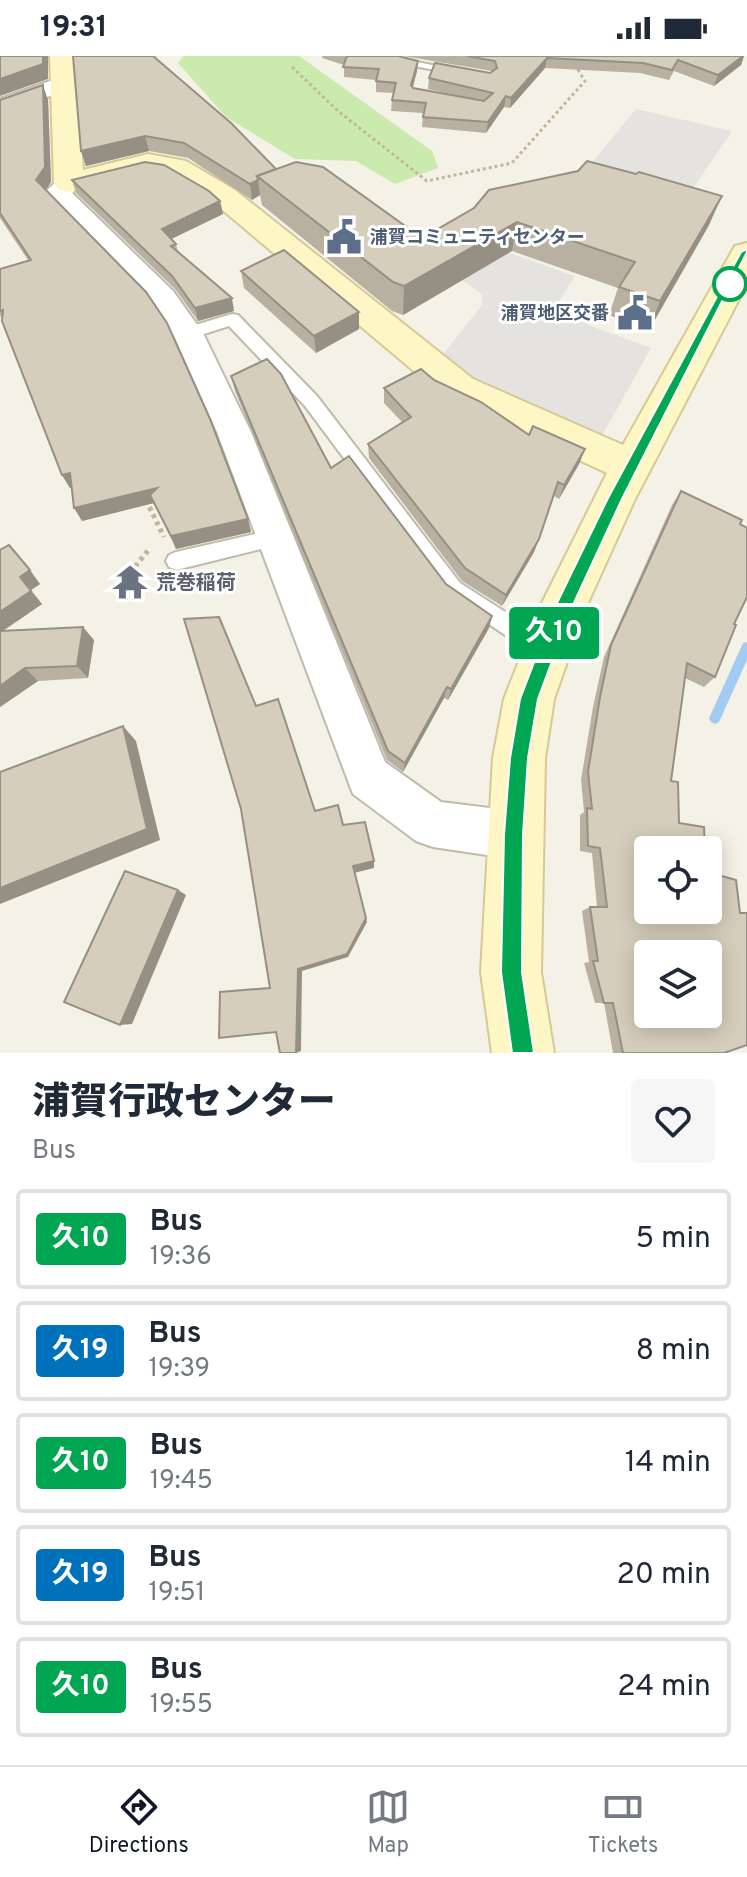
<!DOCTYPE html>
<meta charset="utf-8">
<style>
body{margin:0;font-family:Overpass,"Noto Sans JP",sans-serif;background:#f6f6f7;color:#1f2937;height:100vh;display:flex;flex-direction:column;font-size:30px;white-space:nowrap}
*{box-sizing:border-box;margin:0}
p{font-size:26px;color:#747a83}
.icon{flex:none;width:44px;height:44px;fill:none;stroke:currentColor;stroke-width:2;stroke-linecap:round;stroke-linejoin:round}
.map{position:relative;height:997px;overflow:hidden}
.sheet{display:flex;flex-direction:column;background:#fff;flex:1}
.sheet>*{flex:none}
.badge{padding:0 16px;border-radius:6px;font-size:28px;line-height:52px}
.fabs{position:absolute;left:634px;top:780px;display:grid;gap:16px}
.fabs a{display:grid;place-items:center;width:88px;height:88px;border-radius:8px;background:#fff;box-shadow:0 4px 20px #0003;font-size:40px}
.map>.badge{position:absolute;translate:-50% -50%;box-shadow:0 0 0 4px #fff}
.round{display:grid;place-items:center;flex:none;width:84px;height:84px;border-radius:8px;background:#f6f6f7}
.overview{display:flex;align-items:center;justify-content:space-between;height:136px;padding:0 32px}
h1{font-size:38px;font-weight:800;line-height:60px}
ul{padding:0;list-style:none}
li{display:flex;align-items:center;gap:24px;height:100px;margin:0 16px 12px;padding:0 16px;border:4px solid #e0e1e3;border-radius:8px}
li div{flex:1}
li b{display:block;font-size:30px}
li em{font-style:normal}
li .badge{min-width:88px;font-weight:700;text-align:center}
.status{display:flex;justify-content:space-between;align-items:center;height:56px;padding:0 40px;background:#fff;direction:ltr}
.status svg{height:22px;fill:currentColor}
.menu{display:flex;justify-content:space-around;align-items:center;height:112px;border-top:2px solid #e0e1e3;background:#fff;font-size:22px;color:#747a83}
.menu a{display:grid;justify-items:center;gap:4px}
.menu .active{color:#111827}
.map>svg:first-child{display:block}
</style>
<div class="status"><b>19:31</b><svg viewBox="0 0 49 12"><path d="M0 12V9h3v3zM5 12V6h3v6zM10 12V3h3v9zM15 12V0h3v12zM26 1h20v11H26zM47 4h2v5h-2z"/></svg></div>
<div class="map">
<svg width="747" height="997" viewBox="0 0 747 997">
<rect width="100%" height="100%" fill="#f4f1e7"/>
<!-- green -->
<polygon fill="#caeaae" points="184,0 299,0 432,95 438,112 395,128 356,105 295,103 226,61 178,7"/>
<!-- parking -->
<g fill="#e5e3df">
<polygon points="636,53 732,75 681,150 582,119"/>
<polygon points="461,180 575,220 557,248 588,269 651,292 603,378 474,327 441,301 482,249 482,238 424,199"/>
</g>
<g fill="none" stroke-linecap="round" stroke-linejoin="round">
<!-- stream -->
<polygon fill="#a1cbf3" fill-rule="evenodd" points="747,586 747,604 719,666 715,668 711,666 709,662 711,658 743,587"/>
<!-- lane casing -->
<g stroke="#c0baa9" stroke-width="4">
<g id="lane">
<polygon points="357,0 385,0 464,15 458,18"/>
<polygon points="232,258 238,259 317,340 460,527 555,588 558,595 555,602 547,605 539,602 446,539 305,350 229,270 188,283 180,277 182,273"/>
<polygon points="273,474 280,476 283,482 280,488 273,490 176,514 169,511 166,505 169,499 176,496"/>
</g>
</g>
<!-- street casing -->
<g stroke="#c0baa9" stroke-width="4">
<g id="street">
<polygon points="64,20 75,27 72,32 0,58 0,43"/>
<polygon points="69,119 82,127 72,137 173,235 203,277 251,376 385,706 441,746 514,755 531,762 538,779 531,796 514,803 433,791 416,785 353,738 217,376 174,280 153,249 44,137 60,122"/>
</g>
</g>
<!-- secondary casing -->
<g stroke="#d6c995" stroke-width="4">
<polygon id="secondary" points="50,0 76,0 83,114 148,98 186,105 235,134 473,323 623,389 731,197 735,190 747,187 747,228 635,443 587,549 554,643 545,702 541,916 554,997 492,997 481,916 493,702 504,643 541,549 607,417 447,343 213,146 168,119 148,116 69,136 58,133 54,127"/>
</g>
<!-- path-far1 -->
<polyline stroke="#c2b79a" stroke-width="3" stroke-dasharray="3 3" stroke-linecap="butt" points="292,11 338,55 427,125 512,107 585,25 573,6 579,0"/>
<!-- path -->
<g stroke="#c2b79a" stroke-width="5" stroke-dasharray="4 4" stroke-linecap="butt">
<polyline points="146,444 164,481"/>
<polyline points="148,534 126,522 150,492"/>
</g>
<!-- lane -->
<use href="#lane" fill="#fff" fill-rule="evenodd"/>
<!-- street -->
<use href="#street" fill="#fff" fill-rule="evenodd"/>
<!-- secondary -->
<use href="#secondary" fill="#fff6c6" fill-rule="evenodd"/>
</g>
<!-- wall -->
<g fill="#b8b1a2">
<polygon points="73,0 158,0 154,1 276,113 422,182 474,152 709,169 649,274 609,259 618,232 512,195 403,259 392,255 262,149 260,139 252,144 188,102 149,95 86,110 81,95"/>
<polygon points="322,0 398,0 417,15 413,32 480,45 428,33 429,22 490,17 492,15 403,0 744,0 741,9 714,30 674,15 669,24 640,17 545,12 510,52 504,51 486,77 422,71 423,57 391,55 392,44 394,37 376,36 376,24 344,21 344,9 322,2"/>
<polygon points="0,44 48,44 51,126 46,134 248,463 251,476 176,493 154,447 82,465 72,432 70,432 62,419 0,259 0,213 28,204 0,162"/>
<polygon points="72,124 220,145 223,158 171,183 176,188 178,196 234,255 198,265 175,233 76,137"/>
<polygon points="241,215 359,256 359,273 316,297 244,232"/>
<polygon points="231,320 331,412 446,528 492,560 489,572 448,644 444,642 403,716 387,704 235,335"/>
<polygon points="434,324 529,379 585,393 579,408 559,443 554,440 534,496 502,550 462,525 369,402 368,388 402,366 384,347 384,332"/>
<polygon points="681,435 740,468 734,568 715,621 704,631 685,622 648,794 724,997 613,997 604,947 595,947 584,907 589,906 582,855 590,851 597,851 592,797 580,795 580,759 584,756 581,724 593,651 604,601 672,449"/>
<polygon points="0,494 40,528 31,534 42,548 2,575 94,584 88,622 38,625 0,651"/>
</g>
<!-- shaded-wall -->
<g fill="#969084">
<polygon points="43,0 48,0 48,23 0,40 0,23"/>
<polygon points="743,0 744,0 741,9 714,30 718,19"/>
<polygon points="547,2 545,12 510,52 511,42"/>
<polygon points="418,5 417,15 410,39 411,29"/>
<polygon points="43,29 48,44 51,126 42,139 36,124"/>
<polygon points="506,40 504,51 486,77 488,66"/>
<polygon points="145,80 149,95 86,110 81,95"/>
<polygon points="258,124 260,139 252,144 250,128"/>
<polygon points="722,140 709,169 649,274 660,245"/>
<polygon points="220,145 223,158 165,186 162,173"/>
<polygon points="517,166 512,195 403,259 404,230"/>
<polygon points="232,242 234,255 198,265 195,252"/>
<polygon points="359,256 359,273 316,297 314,280"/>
<polygon points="585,393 579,408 559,443 564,429"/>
<polygon points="70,417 78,431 70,432 62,419"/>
<polygon points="157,432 154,447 82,465 74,452"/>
<polygon points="248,463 251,476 176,493 171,480"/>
<polygon points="539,483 534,496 502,550 506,539"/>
<polygon points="30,514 40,528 31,534 20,521"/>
<polygon points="31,535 42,548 0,577 0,556"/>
<polygon points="492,560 489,572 448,644 451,633"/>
<polygon points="83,571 94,584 88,622 77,610"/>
<polygon points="25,612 38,625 0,651 0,630"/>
<polygon points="447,631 444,642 403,716 405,707"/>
<polygon points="123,670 136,685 160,784 0,848 0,832"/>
<polygon points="374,805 374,812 354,817 353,810"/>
<polygon points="178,834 186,839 132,968 120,969"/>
<polygon points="366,862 367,866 348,901 302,915 301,995 296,997 298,913"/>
</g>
<!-- building -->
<g fill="#d6cebc" stroke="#969084" stroke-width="2" fill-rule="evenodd">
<polygon points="0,0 43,0 43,8 0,23"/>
<polygon points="73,0 153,0 231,67 276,113 257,120 258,124 250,128 184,87 145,80 81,95"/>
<polygon points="347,0 398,0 418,5 411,29 413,32 484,45 493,37 429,22 435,7 490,17 497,12 495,5 467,0 743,0 718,19 678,4 672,14 643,7 547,2 511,42 506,40 488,66 423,61 426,47 392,44 396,27 376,25 379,13 343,11"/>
<polygon points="43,29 45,111 36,124 146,236 167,267 210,363 248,463 171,480 150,439 157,432 74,452 70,417 62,419 2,265 3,254 0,255 0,213 31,204 0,157 0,44"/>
<polygon points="587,105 636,118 639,116 722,140 660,245 619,231 635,206 517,166 404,230 393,226 257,120 296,106 323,111 422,182 474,152 489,134 578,115"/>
<polygon points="145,106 164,109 209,135 220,145 162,173 176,188 171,190 232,242 195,252 172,220 72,124"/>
<polygon points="284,194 359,256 314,280 241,215"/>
<polygon points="267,303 281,318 331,412 349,400 446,528 492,560 451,633 447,631 405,707 388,695 231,320"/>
<polygon points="421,313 434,324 481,346 529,379 533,370 585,393 564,429 558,426 539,483 506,539 465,512 368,388 411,361 384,332"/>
<path d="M681,435L742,464L740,468L747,472V541L734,568L736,569L715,621L687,607L671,725L678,726L679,767L704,771L705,794H648V854H708V816L736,824L740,857H747V989L724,997H623L613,947H604L593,905H598L590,851H607L600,792L588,790L587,752L592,753L588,716L600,641L611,589ZM648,898H708V958H648Z"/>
<polygon points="9,489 30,514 20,521 31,535 0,556 0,494"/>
<polygon points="219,561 256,650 278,643 315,755 338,749 343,769 365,766 374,805 353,810 366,862 347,898 298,913 296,997 280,997 276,976 219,982 220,936 270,932 241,753 184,563"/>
<polygon points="83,571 77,610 25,612 0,630 0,575"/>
<polygon points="123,670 147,773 0,832 0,716"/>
<polygon points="125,815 178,834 120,969 64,946"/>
</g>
<!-- line -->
<polygon fill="#00a651" stroke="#fff" stroke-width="2" points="747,193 747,196 622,443 573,549 538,643 528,702 523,779 522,916 534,997 512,997 501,916 504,779 510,702 520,643 556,549 608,442 741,196"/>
<!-- icons -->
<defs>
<g id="civic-bare" transform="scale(2.76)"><path d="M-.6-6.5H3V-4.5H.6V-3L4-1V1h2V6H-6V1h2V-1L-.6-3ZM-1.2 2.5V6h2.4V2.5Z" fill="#5c6f8a" stroke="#fff" stroke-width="2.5" paint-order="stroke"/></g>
<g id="temple-bare" transform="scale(2.76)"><path d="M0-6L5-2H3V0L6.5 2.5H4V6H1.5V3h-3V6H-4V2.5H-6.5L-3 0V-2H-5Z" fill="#6b7280" stroke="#fff" stroke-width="2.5" paint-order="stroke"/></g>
</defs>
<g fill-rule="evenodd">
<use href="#civic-bare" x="344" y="181"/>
<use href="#civic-bare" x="635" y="257"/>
<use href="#temple-bare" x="130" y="526"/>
</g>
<!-- markers -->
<circle fill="#fff" stroke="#00a651" stroke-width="4" cx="730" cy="228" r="16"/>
<g text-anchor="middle" stroke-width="6" stroke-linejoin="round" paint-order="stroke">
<!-- far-service labels -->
<g font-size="18" font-weight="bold" fill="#4e5e75" stroke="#fff" text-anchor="start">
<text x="370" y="187">浦賀コミュニティセンター</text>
<text x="609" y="263" text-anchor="end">浦賀地区交番</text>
</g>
<!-- worship labels -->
<g font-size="20" font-weight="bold" fill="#5b616d" stroke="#fff" text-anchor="start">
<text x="156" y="533">荒巻稲荷</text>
</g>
</g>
</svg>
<div class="fabs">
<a><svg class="icon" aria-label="locate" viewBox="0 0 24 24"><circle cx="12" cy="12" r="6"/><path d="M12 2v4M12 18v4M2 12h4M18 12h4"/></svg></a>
<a><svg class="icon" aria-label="layers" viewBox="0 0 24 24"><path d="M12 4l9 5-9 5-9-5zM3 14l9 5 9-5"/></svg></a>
</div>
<b class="badge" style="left:554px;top:577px;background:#00a651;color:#fff">久10</b>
</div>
<section class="sheet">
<div class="overview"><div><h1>浦賀行政センター</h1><p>Bus</p></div><a class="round"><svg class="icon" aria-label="heart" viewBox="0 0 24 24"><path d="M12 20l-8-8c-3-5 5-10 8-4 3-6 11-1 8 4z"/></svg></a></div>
<ul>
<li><span class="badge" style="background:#00a651;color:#fff">久10</span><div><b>Bus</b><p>19:36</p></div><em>5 min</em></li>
<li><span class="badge" style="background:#0072bc;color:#fff">久19</span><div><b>Bus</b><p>19:39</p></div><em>8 min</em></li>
<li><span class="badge" style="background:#00a651;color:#fff">久10</span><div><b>Bus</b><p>19:45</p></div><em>14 min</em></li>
<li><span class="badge" style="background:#0072bc;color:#fff">久19</span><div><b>Bus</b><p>19:51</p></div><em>20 min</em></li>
<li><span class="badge" style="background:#00a651;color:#fff">久10</span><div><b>Bus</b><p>19:55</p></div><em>24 min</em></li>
</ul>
</section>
<nav class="menu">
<a class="active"><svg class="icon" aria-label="directions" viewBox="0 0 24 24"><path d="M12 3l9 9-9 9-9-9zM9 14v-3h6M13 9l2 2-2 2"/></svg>Directions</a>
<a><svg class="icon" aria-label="map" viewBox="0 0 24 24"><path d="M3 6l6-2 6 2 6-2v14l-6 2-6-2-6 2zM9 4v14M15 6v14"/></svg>Map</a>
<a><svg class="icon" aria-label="tickets" viewBox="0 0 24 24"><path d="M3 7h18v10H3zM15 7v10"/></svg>Tickets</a>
</nav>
